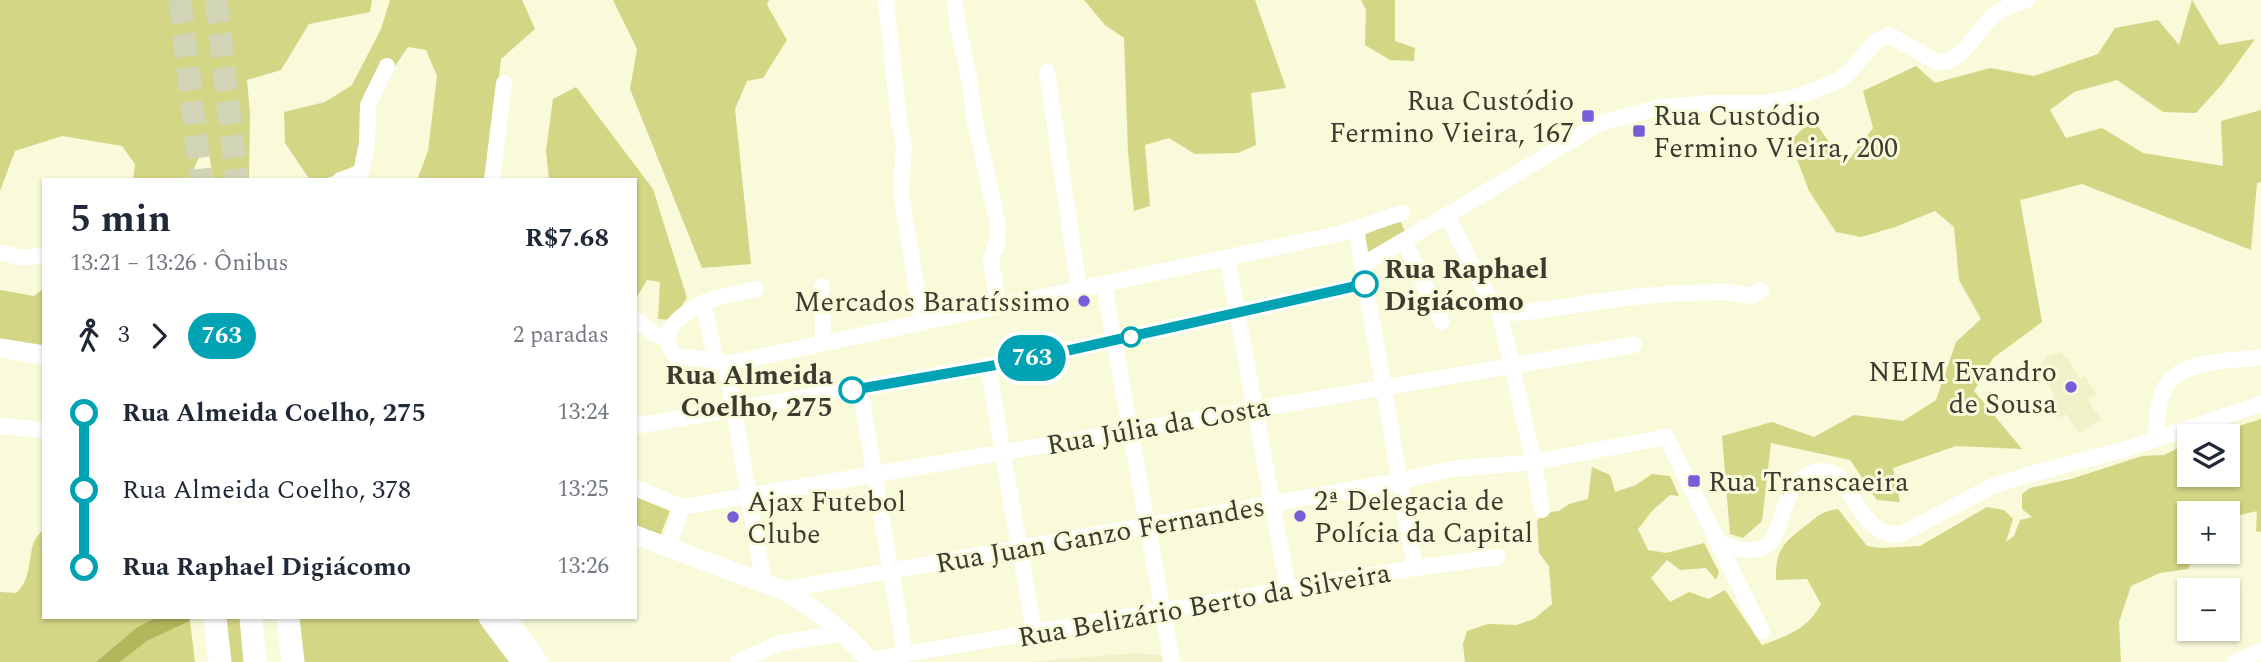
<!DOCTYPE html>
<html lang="pt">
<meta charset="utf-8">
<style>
body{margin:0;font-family:Spectral,serif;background:#f6f6f7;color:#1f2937;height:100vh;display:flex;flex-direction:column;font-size:26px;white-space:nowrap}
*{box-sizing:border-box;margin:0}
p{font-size:23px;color:#747a83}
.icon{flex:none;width:38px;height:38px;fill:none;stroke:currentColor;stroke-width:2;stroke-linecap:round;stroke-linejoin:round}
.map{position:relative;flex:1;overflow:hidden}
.drawer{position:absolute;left:42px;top:178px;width:595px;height:441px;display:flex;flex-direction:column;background:#fff;border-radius:0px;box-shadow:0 2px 5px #0004}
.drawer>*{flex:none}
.badge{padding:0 14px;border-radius:23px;font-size:24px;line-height:46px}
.buttons{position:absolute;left:2177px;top:424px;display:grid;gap:14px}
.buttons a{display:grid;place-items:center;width:63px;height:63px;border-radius:0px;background:#fff;box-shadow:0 2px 5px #0004;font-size:35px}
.map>.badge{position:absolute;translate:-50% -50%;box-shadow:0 0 0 4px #fff}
.legs{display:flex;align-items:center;gap:10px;height:77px;padding:0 28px;font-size:23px}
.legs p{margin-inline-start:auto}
.head{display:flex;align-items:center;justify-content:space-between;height:119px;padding:0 28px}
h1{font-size:38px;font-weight:700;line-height:52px}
ul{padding:0 28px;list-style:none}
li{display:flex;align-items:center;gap:24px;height:77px;font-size:26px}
li i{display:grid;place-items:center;width:10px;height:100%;margin:0 9px;background:currentColor}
li i::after{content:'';width:18px;height:18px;margin:-9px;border:5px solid;border-radius:50%;background:#fff}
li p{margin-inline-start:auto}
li:first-child i{background:linear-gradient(#0000 50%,currentColor 0)}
li:last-child i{background:linear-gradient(currentColor 50%,#0000 0)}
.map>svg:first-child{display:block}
</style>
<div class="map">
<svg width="2261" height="662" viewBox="0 0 2261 662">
<rect width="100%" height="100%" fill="#f8fada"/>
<!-- built -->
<g fill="#eff1c9">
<polygon points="2061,352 2066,359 2068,358 2080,379 2085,376 2096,394 2088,400 2102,421 2091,425 2079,434 2066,414 2058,418 2047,400 2055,395 2037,366 2046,360 2045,357"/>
<polygon points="1137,653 1162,656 1163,662 1028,662"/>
</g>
<!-- green -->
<g fill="#d3d684" fill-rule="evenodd">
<polygon points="0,0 372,0 370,12 309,24 281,70 247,80 250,114 249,180 213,180 207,139 189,180 133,180 135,164 122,146 62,136 15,151 0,191"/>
<path d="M390,0H522L535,29L501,59L488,180H417L428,151L437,76L426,50L408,47L378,91L366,159C348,169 332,180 310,180L285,143L284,112L325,102L352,85L381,29Z"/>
<polygon points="613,0 769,0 767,5 787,40 763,78 747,81 735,109 751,264 702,268 630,89 637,49"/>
<polygon points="1084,0 1255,0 1286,88 1251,93 1256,145 1238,153 1195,154 1169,138 1145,145 1150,206 1134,211 1128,152 1124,38 1105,25"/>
<polygon points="1361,0 1395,0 1395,41 1415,48 1414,61 1390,60 1365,45 1366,10"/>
<polygon points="2192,0 2219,45 2255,39 2223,83 2196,113 2163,112 2117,80 2074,92 2050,110 2066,138 2102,128 2143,153 2223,166 2221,121 2261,110 2261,182 2257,183 2251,250 2082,184 2020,200 2042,322 1993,358 1974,391 2022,449 1956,446 1893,468 1900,502 1877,500 1850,460 1771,443 1762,521 1743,538 1730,534 1722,436 1772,422 1814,437 1854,415 1903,421 1936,400 1956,342 1981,319 1959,280 1954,227 1935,211 1895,227 1861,237 1836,232 1809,191 1790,141 1813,119 1845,165 1873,128 1863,91 1916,66 1935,83 1990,68 2034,76 2098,54 2115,28 2158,20 2179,45"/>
<polygon points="576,87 653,189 687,298 672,320 658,319 660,282 647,280 635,300 635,180 549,180 546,151 553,99"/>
<polygon points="1400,220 1405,232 1368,254 1364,235"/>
<polygon points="44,288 44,351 0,344 0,290 34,296"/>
<path d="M2261,419V532L2256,531L2257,511L2236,516L2231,549L2217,560L2195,551L2188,569L2160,573L2131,586L2119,622L2121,662H1465L1463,644L1467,631L1488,624L1516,625L1534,619L1552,604L1549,566L1539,553L1537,520L1551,512L1559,511L1569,504L1588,499L1592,467L1610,475L1615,492L1636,485L1652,474L1670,476L1679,496L1670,495L1652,511L1638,529L1648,550L1666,553L1704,543L1719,572L1716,580L1706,568L1680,570L1667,560L1651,578L1670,602L1689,592L1709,599L1725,590L1762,645C1787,636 1808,629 1821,604L1807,579L1776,580C1775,549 1784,542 1808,524C1819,515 1823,511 1838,509L1867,546L1880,548L1920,546L1987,507L2004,510L2013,519L2006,542L2014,536L2020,520L2032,517L2022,509V494L2030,488L2071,479L2142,456L2164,455L2189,443V474H2228V436H2206ZM2189,513H2228V551H2189Z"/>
<polygon points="635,494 671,508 660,536 645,531 635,523"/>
<path d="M44,530V618H155L136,628L96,662H0V592L16,593C37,575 23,543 44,530Z"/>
<polygon points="222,618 241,618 245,662 228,662"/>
<polygon points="299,618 477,618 510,662 304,662"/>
<polygon points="190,621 195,662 120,662 147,641"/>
</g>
<!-- water -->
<polygon fill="#b4b65c" points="155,618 189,618 190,621 147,641 120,662 96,662 136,628"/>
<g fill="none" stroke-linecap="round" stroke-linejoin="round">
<!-- highway-tunnel -->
<g stroke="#d2d4b8" stroke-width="23" stroke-dasharray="23 11" stroke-linecap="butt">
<polyline points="180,0 201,180"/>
<polyline points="216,0 237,180"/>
</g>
<!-- minor -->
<g stroke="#fff" stroke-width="16">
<polyline points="886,0 899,122 904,145 901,193 922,322"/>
<polyline points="955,1 958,27 969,78 975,122 998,224 997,242 991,259 998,305"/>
<polyline points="1047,72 1079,289"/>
<polyline points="340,180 361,173 367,143 368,105 387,66"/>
<polyline points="492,180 504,83"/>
<polyline points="1447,216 1490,300 1499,311 1520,313 1632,297 1683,293 1728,292 1752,296 1761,290"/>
<polyline points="1356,229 1415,568"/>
<polyline points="1404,241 1442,322"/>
<polyline points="0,252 23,258 44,255"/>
<polyline points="1227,257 1288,589"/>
<path d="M1362,265L1483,194L1600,123L1661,107L1709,103H1765L1800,96L1839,80L1850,71L1876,41L1889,35L1935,61C1960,69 1979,25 1997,13C2006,7 2017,3 2027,0"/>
<polyline points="1104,284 1172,662"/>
<polyline points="822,286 823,343"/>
<path d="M703,303C682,314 653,332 677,357L716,360L726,364"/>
<polyline points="1499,311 1534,462 1542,510"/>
<polyline points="635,318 654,334 666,338"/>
<polyline points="716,360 703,303 716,298 756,289"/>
<polyline points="726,364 1338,234 1402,213"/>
<polyline points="726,364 764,584"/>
<polyline points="988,367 1034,632"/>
<polyline points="860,388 905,654"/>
<polyline points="2,426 44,430"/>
<polyline points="635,426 1030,359 1365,284"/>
<path d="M2156,438C2158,382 2166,369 2223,361C2236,359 2248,360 2261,357"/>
<polyline points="635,488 682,507 668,547"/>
<polyline points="682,507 1634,345"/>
<path d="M1716,541C1801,579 1764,491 1812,473C1824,469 1832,471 1842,479C1856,502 1869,535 1899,535L1993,486L2024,476L2126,449L2261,404"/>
<polyline points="782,590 1400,481 1451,469 1534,462 1666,437 1762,631"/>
<polyline points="869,660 1415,568 1498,557"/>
<polyline points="738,662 780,643 844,633"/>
<polyline points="2235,662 2261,651"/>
</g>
<!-- major -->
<g stroke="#fff" stroke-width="19">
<polyline points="0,348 44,355"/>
<path d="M635,535L782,590C817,609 845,632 871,662"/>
<polyline points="488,618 521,662"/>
<polyline points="507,618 539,662"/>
</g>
<!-- highway -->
<g stroke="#fff" stroke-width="23">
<polyline points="215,618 220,662"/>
<polyline points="251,618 255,662"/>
<polyline points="288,618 293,662"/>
</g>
</g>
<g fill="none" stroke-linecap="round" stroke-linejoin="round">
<!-- line-1 casing -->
<g stroke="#fff" stroke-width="16">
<polyline id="line-1" points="852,390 1030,359 1365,284"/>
</g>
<!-- line-1 -->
<use href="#line-1" stroke="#00a3b4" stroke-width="10"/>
</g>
<!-- markers -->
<g fill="#795cd7" stroke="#f8fada" stroke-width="2.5">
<rect x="1581" y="109" width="14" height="14" rx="3.5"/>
<rect x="1632" y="124" width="14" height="14" rx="3.5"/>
<circle cx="1084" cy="301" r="7"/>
<circle cx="2071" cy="387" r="7"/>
<rect x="1687" y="474" width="14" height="14" rx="3.5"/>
<circle cx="1300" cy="516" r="7"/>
<circle cx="733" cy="517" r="7"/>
</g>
<g fill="#fff" stroke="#00a3b4" stroke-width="3.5">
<circle cx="1365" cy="284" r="12"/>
<circle cx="1131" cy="337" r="9"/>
<circle cx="852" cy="390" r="12"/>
</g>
<g text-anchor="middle" stroke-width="6" stroke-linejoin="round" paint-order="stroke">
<!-- poi labels -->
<g font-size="28" fill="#3b3c2f" stroke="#f8fada" text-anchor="start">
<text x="1574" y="110" text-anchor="end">Rua Custódio<tspan x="1574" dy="32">Fermino Vieira, 167</tspan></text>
<text x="1653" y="125">Rua Custódio<tspan x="1653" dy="32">Fermino Vieira, 200</tspan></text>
<text x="1070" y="311" text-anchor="end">Mercados Baratíssimo</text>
<text x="2057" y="381" text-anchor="end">NEIM Evandro<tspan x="2057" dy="32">de Sousa</tspan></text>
<text x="1708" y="491">Rua Transcaeira</text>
<text x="1314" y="510">2ª Delegacia de<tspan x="1314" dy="32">Polícia da Capital</tspan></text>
<text x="747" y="511">Ajax Futebol<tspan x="747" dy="32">Clube</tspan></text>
</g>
<!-- stop labels -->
<g font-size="28" font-weight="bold" fill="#3b3c2f" stroke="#f8fada" text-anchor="start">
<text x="1384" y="278">Rua Raphael<tspan x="1384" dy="32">Digiácomo</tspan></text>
<text x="833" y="384" text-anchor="end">Rua Almeida<tspan x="833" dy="32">Coelho, 275</tspan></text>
</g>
<!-- street labels -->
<g font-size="28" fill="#3b3c2f" stroke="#f8fada">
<text transform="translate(1158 425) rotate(-10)" y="10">Rua Júlia da Costa</text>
<text transform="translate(1100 534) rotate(-10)" y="10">Rua Juan Ganzo Fernandes</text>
<text transform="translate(1204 604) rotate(-10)" y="10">Rua Belizário Berto da Silveira</text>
</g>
</g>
</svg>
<div class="buttons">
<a><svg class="icon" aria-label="layers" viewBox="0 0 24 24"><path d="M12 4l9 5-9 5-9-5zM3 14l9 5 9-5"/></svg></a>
<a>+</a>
<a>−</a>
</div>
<b class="badge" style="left:1032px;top:358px;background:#00a3b4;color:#fff">763</b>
<section class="drawer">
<div class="head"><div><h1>5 min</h1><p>13:21 – 13:26 · Ônibus</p></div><b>R$7.68</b></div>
<div class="legs"><svg class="icon" aria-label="walk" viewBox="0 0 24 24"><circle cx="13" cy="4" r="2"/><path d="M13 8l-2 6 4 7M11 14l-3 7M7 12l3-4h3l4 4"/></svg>3<svg class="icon" aria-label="forward" viewBox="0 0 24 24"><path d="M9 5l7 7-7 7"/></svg><b class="badge" style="background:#00a3b4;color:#fff">763</b><p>2 paradas</p></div>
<ul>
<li><i style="color:#00a3b4"></i><b>Rua Almeida Coelho, 275</b><p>13:24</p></li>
<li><i style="color:#00a3b4"></i><span>Rua Almeida Coelho, 378</span><p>13:25</p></li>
<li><i style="color:#00a3b4"></i><b>Rua Raphael Digiácomo</b><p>13:26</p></li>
</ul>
</section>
</div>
